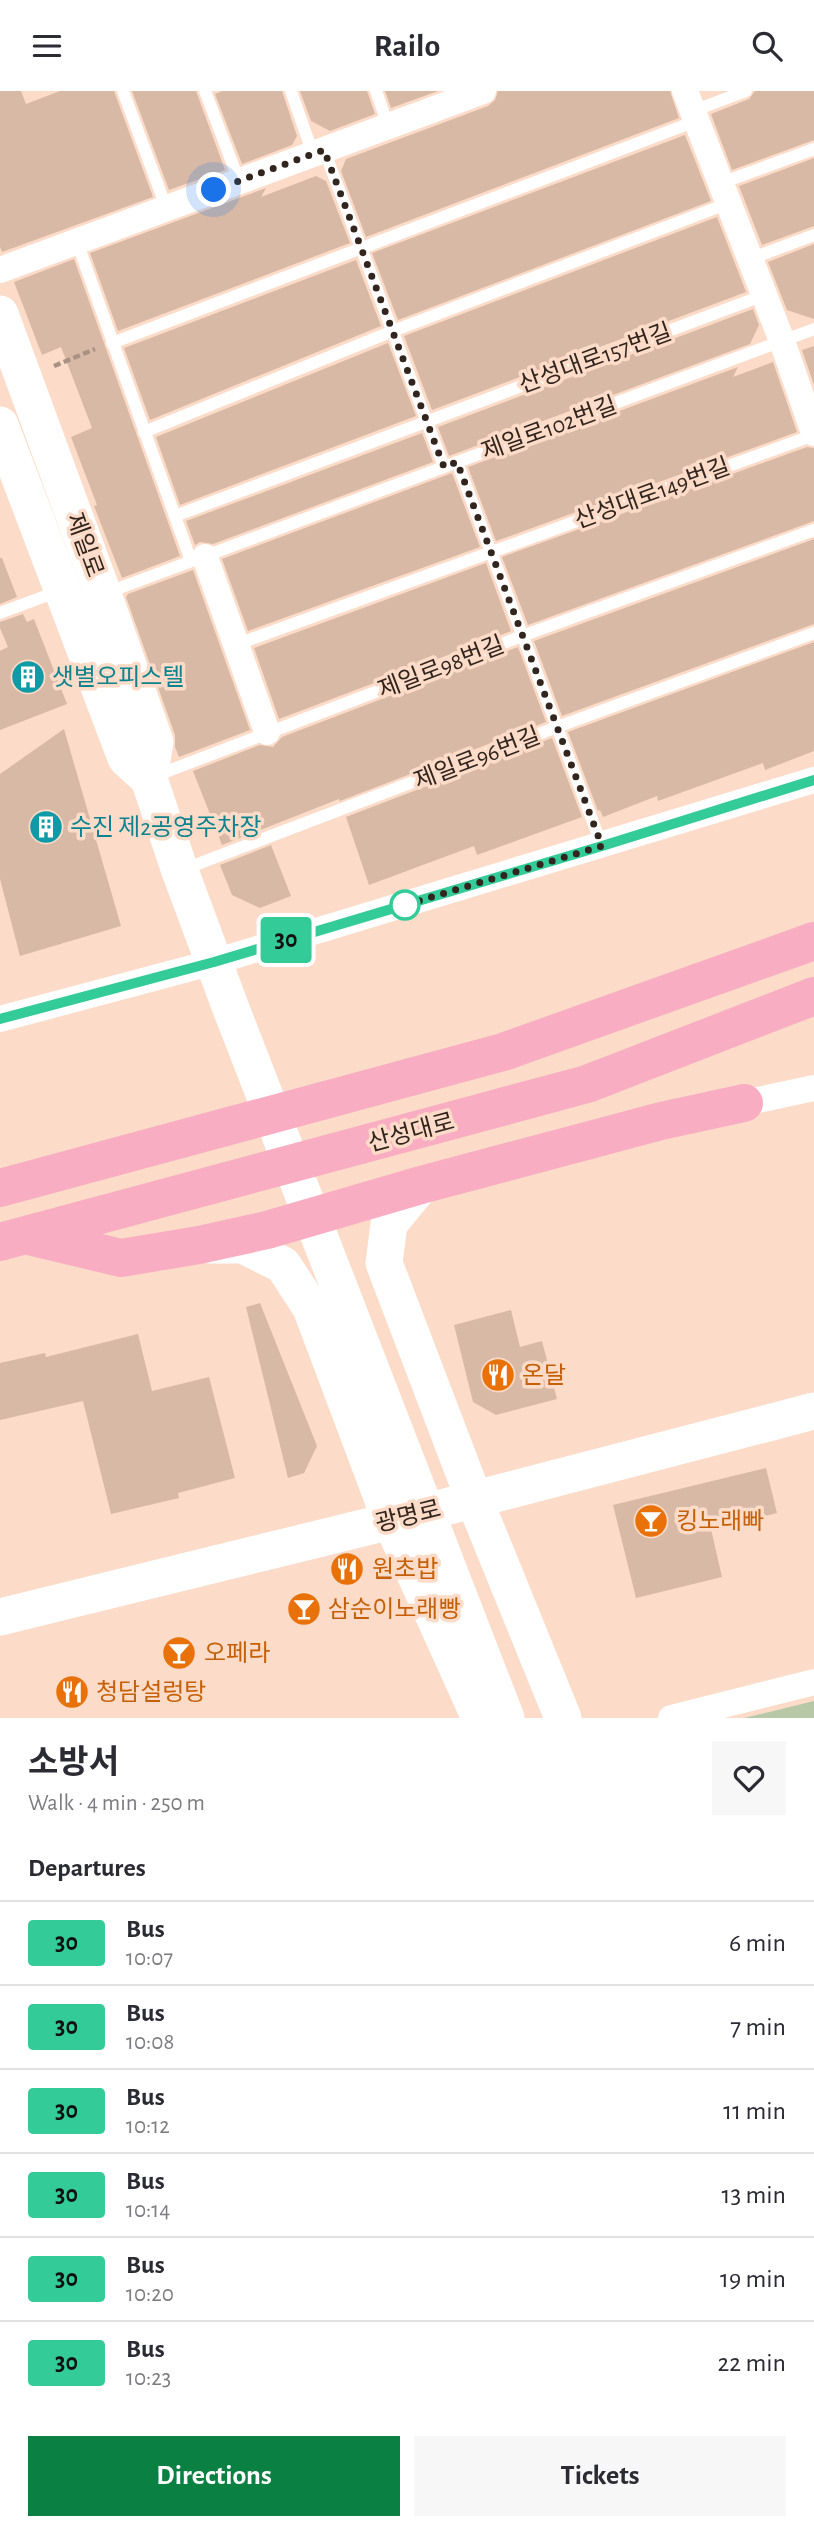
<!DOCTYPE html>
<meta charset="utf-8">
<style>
body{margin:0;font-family:"Alegreya Sans","Noto Sans KR",sans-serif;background:#f7f7f7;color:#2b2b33;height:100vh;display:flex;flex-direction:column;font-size:26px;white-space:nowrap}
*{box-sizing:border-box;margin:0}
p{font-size:23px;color:#7c7c81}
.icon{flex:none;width:38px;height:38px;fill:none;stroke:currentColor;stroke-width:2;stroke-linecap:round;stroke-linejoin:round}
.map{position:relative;height:1627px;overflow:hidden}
.side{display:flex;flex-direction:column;background:#fff;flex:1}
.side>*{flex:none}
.badge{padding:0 14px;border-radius:5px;font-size:24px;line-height:46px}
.you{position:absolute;width:35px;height:35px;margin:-18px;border:5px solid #fff;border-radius:50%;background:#1a73e8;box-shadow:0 0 0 10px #1a73e833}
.map>.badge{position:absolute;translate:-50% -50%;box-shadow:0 0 0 4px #fff}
h2{padding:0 28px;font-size:26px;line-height:63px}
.round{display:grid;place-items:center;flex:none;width:74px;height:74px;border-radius:0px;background:#f7f7f7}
.overview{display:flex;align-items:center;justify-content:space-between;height:119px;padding:0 28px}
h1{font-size:33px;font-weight:700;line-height:52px}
.cta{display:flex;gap:14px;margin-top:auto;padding:14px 28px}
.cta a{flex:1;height:80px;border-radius:0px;background:#0b8043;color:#fff;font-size:28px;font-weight:700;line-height:80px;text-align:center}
.cta a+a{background:#f7f7f7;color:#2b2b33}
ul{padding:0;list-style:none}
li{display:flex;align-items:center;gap:21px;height:84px;padding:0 28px;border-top:2px solid #e1e1e2}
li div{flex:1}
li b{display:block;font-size:26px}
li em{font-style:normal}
li .badge{min-width:77px;font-weight:700;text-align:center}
header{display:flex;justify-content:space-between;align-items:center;height:91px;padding:0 28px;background:#fff;font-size:32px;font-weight:700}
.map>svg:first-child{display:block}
</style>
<header><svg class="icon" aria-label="menu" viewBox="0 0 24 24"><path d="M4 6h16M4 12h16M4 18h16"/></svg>Railo<svg class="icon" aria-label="search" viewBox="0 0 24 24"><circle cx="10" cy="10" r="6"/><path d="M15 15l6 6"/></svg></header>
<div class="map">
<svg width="814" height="1627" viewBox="0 0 814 1627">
<rect width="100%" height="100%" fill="#fcdcc8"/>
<!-- green -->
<polygon fill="#b7c8a6" points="814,1610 814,1627 744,1627"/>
<!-- building -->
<g fill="#d8b9a5">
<polygon points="0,0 21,0 26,13 60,0 114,0 153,106 2,161 0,156"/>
<polygon points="132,0 196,0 225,79 169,99"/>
<polygon points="222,0 282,0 297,45 292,54 242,73 215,3"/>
<polygon points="300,0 367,0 375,23 330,40 311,30"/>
<polygon points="385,0 438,0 391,17"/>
<polygon points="498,0 670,0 679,27 366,146 341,80 346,68 488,15 495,9"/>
<polygon points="755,0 814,0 814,49 732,79 711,23 749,8"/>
<polygon points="685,44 711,110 398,229 372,162"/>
<polygon points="814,67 814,135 762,154 739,95"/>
<polygon points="316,85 326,90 350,152 118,240 90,162 266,97 261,106"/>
<polygon points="717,126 746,201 432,319 404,245"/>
<polygon points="814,153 814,228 787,219 768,171"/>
<polygon points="74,168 180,465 122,487 94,415 97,414 71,346 92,337 61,256 42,264 14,191"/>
<polygon points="356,169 381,235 150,329 124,257"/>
<polygon points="753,218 759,234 750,253 449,365 438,336"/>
<polygon points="388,252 416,325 180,414 156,346"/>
<polygon points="814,255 814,294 802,259"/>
<polygon points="773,271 797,341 496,450 468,376 738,276 733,286"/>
<polygon points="422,342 433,371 213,453 200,451 195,454 186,430"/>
<polygon points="807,356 814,357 814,430 528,534 502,466"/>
<polygon points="452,382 480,456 248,540 222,468"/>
<polygon points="814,448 814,533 562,625 534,550"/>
<polygon points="0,467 2,467 17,506 0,513"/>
<polygon points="486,472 511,540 279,628 254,557"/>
<polygon points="193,479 250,639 179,666 175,656 175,644 126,506 128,503"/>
<polygon points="23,523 27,531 34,528 67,613 0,639 0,560 8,556 0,537 0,531"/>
<polygon points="814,551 814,660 765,679 763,672 658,710 657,705 603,726 600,719 598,720 568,641"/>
<polygon points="518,556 546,631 340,710 339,708 222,754 193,680 260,654 273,656 282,646"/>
<polygon points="64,638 121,835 20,865 0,788 0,683"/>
<polygon points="552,647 582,726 477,764 474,755 369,794 346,726"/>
<polygon points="271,754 291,805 260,817 232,804 220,774"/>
<polygon points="260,1212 317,1355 304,1382 288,1387 246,1216"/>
<polygon points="511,1219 520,1256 542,1250 557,1308 496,1324 473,1311 454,1234"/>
<polygon points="138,1243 152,1300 209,1286 235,1387 178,1402 179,1407 111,1423 83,1310 0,1329 0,1272 45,1262 46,1266"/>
<polygon points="766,1377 777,1422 711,1438 722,1486 636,1507 613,1414"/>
</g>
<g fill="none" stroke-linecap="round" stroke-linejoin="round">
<!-- path -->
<polyline stroke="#aa9283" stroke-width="4.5" stroke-dasharray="7 3.5" stroke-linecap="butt" points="54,275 95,258"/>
<!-- lane -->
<g stroke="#fff" stroke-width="12">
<polyline points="123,0 166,116"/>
<polyline points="205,0 239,90"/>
<polyline points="291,0 313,63"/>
<polyline points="376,0 388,34"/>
<polyline points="693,20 746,0"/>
<polyline points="324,59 444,376"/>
<polyline points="721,92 814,58"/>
<polyline points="77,151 191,470"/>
<polyline points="750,168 814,144"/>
<polyline points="112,252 696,30"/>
<polyline points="144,341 393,240 729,112"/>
<polyline points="457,371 602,755"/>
<polyline points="175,425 764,204"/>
<polyline points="106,502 814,238"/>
<polyline points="0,522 59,500"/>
<polyline points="238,553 814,344"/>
<polyline points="155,685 522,545 814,439"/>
<polyline points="182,779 557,636 814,542"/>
</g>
<!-- street -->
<g stroke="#fff" stroke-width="26">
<polyline points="685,0 782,250 814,342"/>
<polyline points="0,179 483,0"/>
<polyline points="205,466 267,641"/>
<polyline points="0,928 214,871 814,689"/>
<polyline points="744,1012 814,997"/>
<polyline points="671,1627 814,1591"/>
</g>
<!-- secondary -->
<g stroke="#fff" stroke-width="37">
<polyline points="0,223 103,503 155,651 149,688 180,780 230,915 506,1627"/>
<polyline points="0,334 126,667 149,688"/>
<polyline points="421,1094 389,1133 384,1172 474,1408 563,1627"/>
<polyline points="210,1154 243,1154 283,1174 311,1217 391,1430 480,1627"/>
<polyline points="0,1526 391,1430 814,1320"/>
</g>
<!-- primary -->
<g stroke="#f8adc2" stroke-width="38">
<polyline points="0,1097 503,961 814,850"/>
<polyline points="33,1146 121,1167 199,1154 267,1139 421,1094 661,1030 744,1012"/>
<polyline points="0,1151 587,993 814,905"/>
</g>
</g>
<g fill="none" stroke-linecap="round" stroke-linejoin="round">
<!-- line casing -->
<g stroke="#fff" stroke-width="16">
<polyline id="line" points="0,928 214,871 602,755 814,689"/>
</g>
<!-- line -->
<use href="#line" stroke="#3c9" stroke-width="10"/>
<!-- walk -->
<polyline stroke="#31251e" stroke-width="7" stroke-dasharray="0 12.6" points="214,99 324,59 444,376 457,371 602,755 395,817 405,814"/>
</g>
<!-- icons -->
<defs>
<g id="building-disc" transform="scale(1.75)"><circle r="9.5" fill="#0f9aa8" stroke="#fcdcc8"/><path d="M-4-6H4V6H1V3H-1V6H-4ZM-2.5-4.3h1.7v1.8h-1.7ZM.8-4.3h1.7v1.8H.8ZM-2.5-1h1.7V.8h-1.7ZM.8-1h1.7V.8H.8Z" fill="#fff"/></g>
<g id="restaurant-disc" transform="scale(1.75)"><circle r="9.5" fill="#e8710a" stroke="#fcdcc8"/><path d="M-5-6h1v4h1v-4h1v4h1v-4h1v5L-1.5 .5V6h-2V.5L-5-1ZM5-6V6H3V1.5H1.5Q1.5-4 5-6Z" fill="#fff"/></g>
<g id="bar-disc" transform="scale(1.75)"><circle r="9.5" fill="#e8710a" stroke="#fcdcc8"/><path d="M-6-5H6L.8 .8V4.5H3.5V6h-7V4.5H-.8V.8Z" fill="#fff"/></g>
</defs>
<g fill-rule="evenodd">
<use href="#building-disc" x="28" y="586"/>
<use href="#building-disc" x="46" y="736"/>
<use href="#restaurant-disc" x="498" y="1284"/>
<use href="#bar-disc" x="651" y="1430"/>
<use href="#restaurant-disc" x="347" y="1478"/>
<use href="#bar-disc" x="304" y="1518"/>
<use href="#bar-disc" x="179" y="1562"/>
<use href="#restaurant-disc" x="72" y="1601"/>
</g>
<!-- markers -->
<circle fill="#fff" stroke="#3c9" stroke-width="3.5" cx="405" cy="814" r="14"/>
<g text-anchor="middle" stroke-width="7" stroke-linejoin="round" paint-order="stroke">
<!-- street labels -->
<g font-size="24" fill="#31251e" stroke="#fcdcc8">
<text transform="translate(595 267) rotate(-20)" y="8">산성대로157번길</text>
<text transform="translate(549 337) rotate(-20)" y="8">제일로102번길</text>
<text transform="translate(652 402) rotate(-20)" y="8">산성대로149번길</text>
<text transform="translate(85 454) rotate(70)" y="8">제일로</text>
<text transform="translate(441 576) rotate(-21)" y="8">제일로98번길</text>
<text transform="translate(477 667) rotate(-21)" y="8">제일로96번길</text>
<text transform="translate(411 1041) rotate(-15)" y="8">산성대로</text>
<text transform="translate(408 1425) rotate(-14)" y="8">광명로</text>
</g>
<!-- culture labels -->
<g font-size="24" fill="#0d838f" stroke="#fcdcc8" text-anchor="start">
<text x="52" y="594">샛별오피스텔</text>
<text x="70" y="744">수진 제2공영주차장</text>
</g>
<!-- food labels -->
<g font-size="24" fill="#c56008" stroke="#fcdcc8" text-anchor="start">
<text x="522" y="1292">온달</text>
<text x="676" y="1438">킹노래빠</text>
<text x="372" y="1486">원초밥</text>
<text x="328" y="1526">삼순이노래빵</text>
<text x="204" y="1570">오페라</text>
<text x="96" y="1609">청담설렁탕</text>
</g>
</g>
</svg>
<div class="you" style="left:214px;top:99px"></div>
<b class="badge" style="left:286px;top:849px;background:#3c9;color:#111">30</b>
</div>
<section class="side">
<div class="overview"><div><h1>소방서</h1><p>Walk · 4 min · 250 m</p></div><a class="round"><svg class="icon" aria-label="heart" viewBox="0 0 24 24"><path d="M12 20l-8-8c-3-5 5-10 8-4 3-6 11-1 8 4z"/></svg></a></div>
<h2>Departures</h2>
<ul>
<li><span class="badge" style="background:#3c9;color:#111">30</span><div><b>Bus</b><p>10:07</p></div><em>6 min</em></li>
<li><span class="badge" style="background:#3c9;color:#111">30</span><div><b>Bus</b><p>10:08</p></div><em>7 min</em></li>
<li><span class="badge" style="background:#3c9;color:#111">30</span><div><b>Bus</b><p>10:12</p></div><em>11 min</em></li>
<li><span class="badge" style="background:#3c9;color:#111">30</span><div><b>Bus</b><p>10:14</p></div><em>13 min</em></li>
<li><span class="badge" style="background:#3c9;color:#111">30</span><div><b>Bus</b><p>10:20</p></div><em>19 min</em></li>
<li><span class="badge" style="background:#3c9;color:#111">30</span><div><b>Bus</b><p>10:23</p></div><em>22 min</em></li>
</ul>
<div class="cta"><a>Directions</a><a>Tickets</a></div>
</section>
